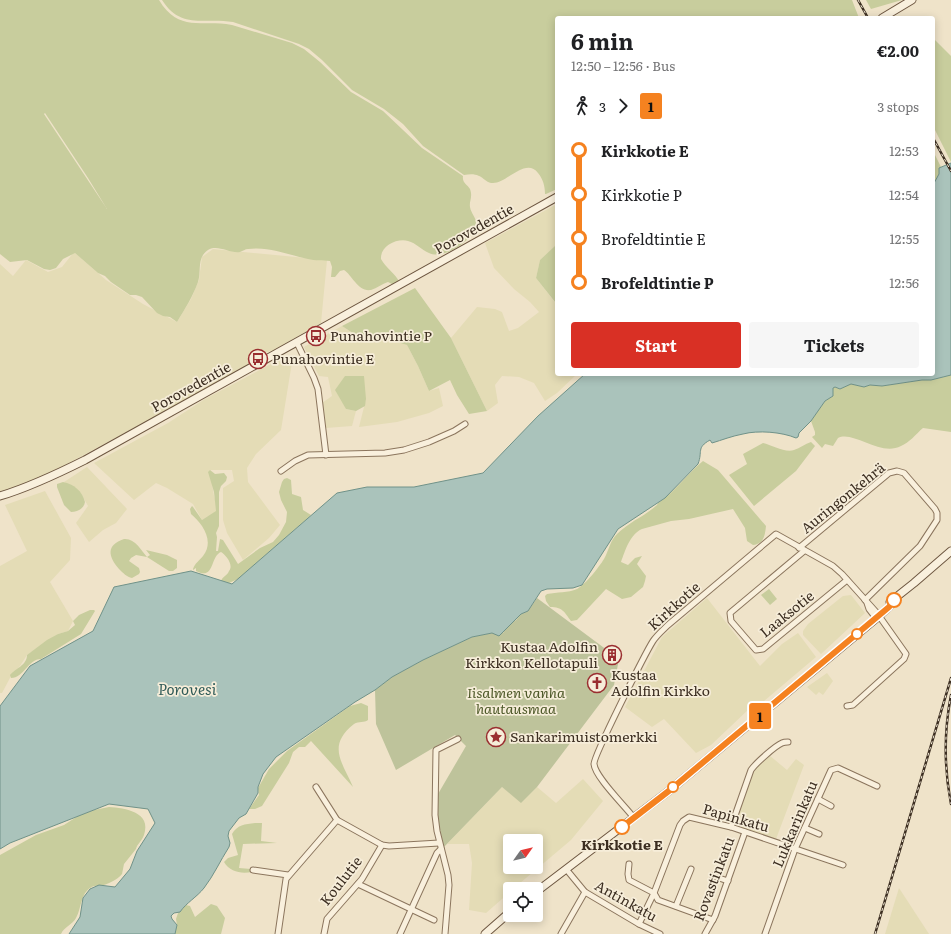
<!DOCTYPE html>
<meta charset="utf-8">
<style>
body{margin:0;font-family:Literata,serif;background:#f6f6f6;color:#202124;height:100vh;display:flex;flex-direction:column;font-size:15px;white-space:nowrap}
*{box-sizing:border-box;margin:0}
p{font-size:13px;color:#757577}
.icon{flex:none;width:22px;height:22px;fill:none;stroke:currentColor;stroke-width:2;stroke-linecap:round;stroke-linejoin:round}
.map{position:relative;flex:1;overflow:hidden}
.side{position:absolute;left:555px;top:16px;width:380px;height:360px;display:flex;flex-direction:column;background:#fff;border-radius:4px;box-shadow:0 2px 10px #0003}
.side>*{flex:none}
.badge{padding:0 8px;border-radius:3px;font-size:14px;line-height:26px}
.needle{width:26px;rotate:56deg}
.fabs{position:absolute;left:503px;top:834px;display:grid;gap:8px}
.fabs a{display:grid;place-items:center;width:40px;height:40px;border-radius:4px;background:#fff;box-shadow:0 2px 10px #0003;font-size:20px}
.map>.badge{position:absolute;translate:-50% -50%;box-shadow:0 0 0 2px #fff}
.legs{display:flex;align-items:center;gap:6px;height:44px;padding:0 16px;font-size:13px}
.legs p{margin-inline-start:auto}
.head{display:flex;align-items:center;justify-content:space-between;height:68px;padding:0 16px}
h1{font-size:22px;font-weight:700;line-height:30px}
.cta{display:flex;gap:8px;margin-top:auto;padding:8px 16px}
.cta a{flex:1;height:46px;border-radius:4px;background:#d93025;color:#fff;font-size:16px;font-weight:700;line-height:46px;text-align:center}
.cta a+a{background:#f6f6f6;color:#202124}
ul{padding:0 16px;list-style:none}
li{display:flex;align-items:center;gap:14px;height:44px;font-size:15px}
li i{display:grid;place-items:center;width:6px;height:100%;margin:0 5px;background:currentColor}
li i::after{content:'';width:10px;height:10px;margin:-5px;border:3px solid;border-radius:50%;background:#fff}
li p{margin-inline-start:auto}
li:first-child i{background:linear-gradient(#0000 50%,currentColor 0)}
li:last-child i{background:linear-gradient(currentColor 50%,#0000 0)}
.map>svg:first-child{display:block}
</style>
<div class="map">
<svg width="951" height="934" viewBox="0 0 951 934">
<rect width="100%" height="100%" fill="#efe3c9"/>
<!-- farmland -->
<g fill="#e4dcb6" fill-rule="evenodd">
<polygon points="557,204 557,244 540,260 536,278 557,305 557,374 577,374 557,393 545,401 534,383 519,377 502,376 495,385 498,403 487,411 451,338 477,307 495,309 502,312 509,331 518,328 539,312 530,302 514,289 494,268 485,243"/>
<polygon points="213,249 327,260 321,323 274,350 255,356 243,369 67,464 24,486 0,491 0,264 13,276 26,260 48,272 62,267 74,252 106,280 143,304 177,322 191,299 199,280 202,257"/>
<polygon points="342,326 362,339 380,337 407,345 418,366 429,391 439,388 443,406 429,413 397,422 359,427 366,399 346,409 356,411 352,426 326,428 322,403 332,396 328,377 319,376 304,347"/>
<polygon points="293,356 281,430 256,454 247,468 248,482 280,525 269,538 243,560 227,533 223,520 223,488 234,481 232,470 210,470 214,496 219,510 202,520 193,504 167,488 156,483 134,500 94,463 168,423 205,399 284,357"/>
<polygon points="87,467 127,509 116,523 103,530 89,542 76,523 88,506 83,497 64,482"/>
<polygon points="45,491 71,538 70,560 50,582 73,621 68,631 58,634 27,655 20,666 11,676 2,693 0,693 0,566 27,551 5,505"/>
<polygon points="851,595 865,613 821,654 803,635 803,631 808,624 843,596"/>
<polygon points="707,598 760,666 782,644 798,633 816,657 757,707 749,709 711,745 696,753 664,719 652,727 625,707 662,637"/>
<polygon points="827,673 833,681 823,695 819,692 816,695 807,687"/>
<polygon points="769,755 787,770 796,759 804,765 776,839 739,828 735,823 753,771"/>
<path d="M583,779L603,801L571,840L513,889H510V892L486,913L469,910L472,863L469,844H447L502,787L521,802L537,787L556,803ZM510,841H536V867H510Z"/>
<polygon points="899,888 929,934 885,934"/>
</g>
<!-- green -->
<g fill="#c8cd9d" fill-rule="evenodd">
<path d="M0,0H159C179,33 201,19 232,25L292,43L304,49L320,62L351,92L383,111L422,148L463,176C462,183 467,184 470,189C473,197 469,201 470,207C471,214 478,219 476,227C471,241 444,260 429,253C422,250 416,243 408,241C397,238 380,246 381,259C386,268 395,273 400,283L390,289L392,284L388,282C382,284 377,288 371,290C358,292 352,275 344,270L340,271L335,277H331L332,267L330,261C323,260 315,261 308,259C289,255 269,246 248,249C245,249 243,251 240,252C228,254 213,240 203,255C198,263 201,273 198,282C193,296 185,309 177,322L170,317L163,316L157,313L142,297L136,295H130L111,282L105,276L98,273L75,253L63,259L56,268L50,270L44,269L27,260L10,262L0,254ZM45,113L88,178L107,209L44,114Z"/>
<path d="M162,0H852L859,18H557V189L546,194H545C545,186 543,179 538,173C526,157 507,183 493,183C483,183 483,171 464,175L423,146L403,124L384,109L352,90L322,60L309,49L299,44L233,22C204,17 181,30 162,0Z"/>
<polygon points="866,0 902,0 871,9"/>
<polygon points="933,38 951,56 951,162 933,126"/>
<polygon points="933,151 941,167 939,168 939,174 933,185"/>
<polygon points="557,244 557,301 555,302 536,278 540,260"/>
<polygon points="415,288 451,338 487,411 469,414 457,395 450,380 429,391 418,366 407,345 380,337 362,339 342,326"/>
<path d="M951,375V432L923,428C916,434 909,443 901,446C880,457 853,430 838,438L833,446L825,444L822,448L812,437L815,435V432L811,421L825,401L833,396V388L835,387L840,389L851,384L864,387L870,385L882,386L922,380H931Z"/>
<polygon points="345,376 364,376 366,399 365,406 356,411 346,409 335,390"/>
<path d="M811,442L815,446L796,471L754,506L729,475L747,464L743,454L763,443C772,445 785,453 794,450C800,448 805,444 811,442Z"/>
<path d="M703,461L718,470L766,526C765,535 764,544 753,545L747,541L745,528L733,509L689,519L671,521L642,529C630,534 625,551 621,562L628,565L635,558L642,556L637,564L646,576L645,581L643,587L631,597L622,599L606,589L577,620L571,621C564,612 563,607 550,607L546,601L545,596L547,594C557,592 568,593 577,589C586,584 599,567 604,559C609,550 610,541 617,534C629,522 645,516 657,505L658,503C675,492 687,474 703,461Z"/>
<path d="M210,470L215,474L224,473L227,477L226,481L221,486L219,492V526L216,533L217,537L216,551H218L220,539L223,540L238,564L260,548L273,542L279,535L286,522L287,512L281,500L279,492L282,482L284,479L287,478L291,480L292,494L301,497L303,510L311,515L307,519L238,579L229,583L221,581C223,576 227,576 229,571C234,565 226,555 221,552C210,556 215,581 196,571V568L193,570V569C195,563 199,561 203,556C215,541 202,523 191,514L190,509L192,506L193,507L202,520L216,511L214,492L208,472Z"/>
<path d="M63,482C74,484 82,491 85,502C84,509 77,512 71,512L64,505L57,487V484Z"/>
<path d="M124,539C135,538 141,550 147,557L150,555L146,550L167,555L177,560V568L173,571H169L147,557L136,555L131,558L129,561L139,568L140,572L139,574L132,578C127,577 123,573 119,569C108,556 106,545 124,539Z"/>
<polygon points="769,589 777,599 770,605 761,595"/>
<path d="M90,610H94L95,611L81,634L41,659C28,659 24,678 11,678L10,675C16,668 27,665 27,655L47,640L58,634L68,631L75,625L73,621L79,615Z"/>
<path d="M361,703L368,706V720C364,723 359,721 354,724C326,746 343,763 353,787L311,741L305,747H299L293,752L289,763L262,806L255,809H249L259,795L258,788L269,769L287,751L350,706Z"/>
<path d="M109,807C125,808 152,812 144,835C142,841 137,844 136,849L124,864L122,874C117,880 108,884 100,886C98,886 96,886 94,886C80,891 82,908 76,918C72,925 64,927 61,934H0V855L36,835L64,825L78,816L94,810Z"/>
<path d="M255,823H262L261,841L277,843L243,844L239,868L251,869L252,872C241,874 230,872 224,862L228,858L238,855L232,834C237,825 245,824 255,823Z"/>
<polygon points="211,904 217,906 225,918 221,934 174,934 177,925 176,919 178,913 186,905 190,906 195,917"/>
</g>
<!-- cemetery -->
<polygon fill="#bec39b" points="537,598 619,659 614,685 537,787 521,803 502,787 443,848 437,817 438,794 466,746 455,735 396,770 376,724 375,690 392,677 423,660 472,637 492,633 503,633 508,625 516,620 521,614 528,611"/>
<!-- water -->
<path fill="#aac3bb" stroke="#709289" d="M951,163V375L931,380H922L882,386L870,385L864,387L851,384L840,389L835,387L833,388V396L825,401L811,421L799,433L798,437L796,438C782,432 758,430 743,434C732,436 722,440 712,443L710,440C696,448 703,451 698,464L665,498L618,529L582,585L573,588L547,589L541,591L528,611L521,614L499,636L492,633L472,637L423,660L392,677L375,690L355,702L276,757L263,774L258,787V793L246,814L239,818L229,831L228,836L230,843L229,847C220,861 214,875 204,888C197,897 186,903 180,912L174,913L171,916L172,919L177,925L175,934H69L80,917L83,898L90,889L99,885L115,887L130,869L137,851L155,823L148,809L109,804L10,843L0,849V706L30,666L93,631L114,587L191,571L232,584L337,493L367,487H414L483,473L538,416L585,374H933V185L939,174V168Z"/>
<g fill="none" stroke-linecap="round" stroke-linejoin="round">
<!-- street casing -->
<g stroke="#8b755d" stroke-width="7">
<g id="street">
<polyline points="297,343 314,378 318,389 326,455"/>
<polyline points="281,471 295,461 308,455 385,453 404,450 429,442 454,431 465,424"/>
<polyline points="799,548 889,473 897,471 904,473 935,509 937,513 937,520 920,546 865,600"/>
<polyline points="804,551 730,613 731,621 756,650 763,649 847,580"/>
<polyline points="867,603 869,609 876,618"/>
<polyline points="316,787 337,820"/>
<polyline points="818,799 831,806"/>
<path d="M634,818C625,806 595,777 594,764C593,757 646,652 653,641C657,635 663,630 668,625L776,534L833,566L842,574L877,613L906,654L904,659L853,705L847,706"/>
<path d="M731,827L751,770C756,763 775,746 782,743C784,742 785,742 788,742"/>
<polyline points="805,828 819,834"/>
<polyline points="629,864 628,874 629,880 654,893 658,900 713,920"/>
<polyline points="566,869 585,892 639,924 660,934"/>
<polyline points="253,870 288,875"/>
<polyline points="713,876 728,881"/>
<polyline points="358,884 434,920"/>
<polyline points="676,906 691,869"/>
<polyline points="639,924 654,893 680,825 683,821 689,817 731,827 843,865"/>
<polyline points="278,934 286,879 337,820 382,845 389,846 439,843"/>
<polyline points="324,934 327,919 362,879 382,845"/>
<polyline points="400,934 437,853 441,849"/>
<polyline points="445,934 449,885 448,875 437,831 435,815 436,750 458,739"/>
<polyline points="561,934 585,892"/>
<polyline points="705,934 715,916 745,832"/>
<polyline points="765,934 795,849 831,770 838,768 877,786"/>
</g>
</g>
<!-- secondary casing -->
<g stroke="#6d5640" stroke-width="9">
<g id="secondary">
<polyline points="882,18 912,0"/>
<path d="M0,496C30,487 57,474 85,460L557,197"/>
<polyline points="890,602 914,583 951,551"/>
<polyline points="536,892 670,790 879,616 889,607 894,600"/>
<polyline points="485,934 510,912"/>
</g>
</g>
<!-- street -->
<use href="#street" stroke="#f9f0dd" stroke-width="5"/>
<!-- secondary -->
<use href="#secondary" stroke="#f9f0dd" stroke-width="7"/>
<!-- rail casing -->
<g stroke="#3c2e21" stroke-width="2.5">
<g id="rail">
<polyline points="858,0 868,18"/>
<polyline points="933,138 951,171"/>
<path d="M951,695C944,731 944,768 951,804"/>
<polyline points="875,934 951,678"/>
</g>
</g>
<!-- rail -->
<use href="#rail" stroke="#f6edd9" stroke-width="1" stroke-dasharray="3" stroke-linecap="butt"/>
</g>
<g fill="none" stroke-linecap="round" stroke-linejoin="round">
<!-- line-1 casing -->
<g stroke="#fff" stroke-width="9">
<polyline id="line-1" points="622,827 670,790 889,607 894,600"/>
</g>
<!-- line-1 -->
<use href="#line-1" stroke="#f58220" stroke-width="6"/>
</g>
<!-- icons -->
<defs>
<g id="bus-ring" transform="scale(1)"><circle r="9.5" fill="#f6edd9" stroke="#9a2e30" stroke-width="1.5"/><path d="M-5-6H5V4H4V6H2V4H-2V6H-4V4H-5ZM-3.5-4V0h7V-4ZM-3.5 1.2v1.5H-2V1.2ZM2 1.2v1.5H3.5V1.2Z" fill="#9a2e30"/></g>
<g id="building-ring" transform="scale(1)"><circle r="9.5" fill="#f6edd9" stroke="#9a2e30" stroke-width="1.5"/><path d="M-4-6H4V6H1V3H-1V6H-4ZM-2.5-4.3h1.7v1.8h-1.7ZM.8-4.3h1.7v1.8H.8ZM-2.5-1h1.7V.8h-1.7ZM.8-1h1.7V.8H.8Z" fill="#9a2e30"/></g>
<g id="church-ring" transform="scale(1)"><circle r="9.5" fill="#f6edd9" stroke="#9a2e30" stroke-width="1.5"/><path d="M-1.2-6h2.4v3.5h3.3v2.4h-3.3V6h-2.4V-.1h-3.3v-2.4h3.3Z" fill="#9a2e30"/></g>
<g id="sight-ring" transform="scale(1)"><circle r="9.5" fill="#f6edd9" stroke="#9a2e30" stroke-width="1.5"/><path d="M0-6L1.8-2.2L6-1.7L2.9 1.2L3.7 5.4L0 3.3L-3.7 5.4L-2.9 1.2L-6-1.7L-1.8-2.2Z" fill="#9a2e30"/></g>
</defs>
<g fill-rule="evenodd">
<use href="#bus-ring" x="316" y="336"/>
<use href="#bus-ring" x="258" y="359"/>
<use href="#building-ring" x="612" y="655"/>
<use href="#church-ring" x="597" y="683"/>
<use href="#sight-ring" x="496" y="737"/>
</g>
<!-- markers -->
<g fill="#fff" stroke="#f58220" stroke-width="2">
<circle cx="894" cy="600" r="7"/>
<circle cx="857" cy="634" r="5"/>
<circle cx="673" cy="787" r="5"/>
<circle cx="622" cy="827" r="7"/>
</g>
<g text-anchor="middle" stroke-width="3.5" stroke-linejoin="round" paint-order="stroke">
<!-- street labels -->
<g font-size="14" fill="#3c2e21" stroke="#f6edd9">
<text transform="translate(474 229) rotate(-29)" y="5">Porovedentie</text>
<text transform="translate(191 387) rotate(-29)" y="5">Porovedentie</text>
<text transform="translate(843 498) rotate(-39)" y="5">Auringonkehrä</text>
<text transform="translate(674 606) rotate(-42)" y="5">Kirkkotie</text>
<text transform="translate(787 614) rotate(-39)" y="5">Laaksotie</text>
<text transform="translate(736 818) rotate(16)" y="5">Papinkatu</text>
<text transform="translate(795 824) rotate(-67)" y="5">Lukkarinkatu</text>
<text transform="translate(714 879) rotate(-69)" y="5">Rovastinkatu</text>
<text transform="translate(341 881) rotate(-52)" y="5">Koulutie</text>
<text transform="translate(626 901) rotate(29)" y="5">Antinkatu</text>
</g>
<!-- poi labels -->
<g font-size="14" fill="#3c2e21" stroke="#f6edd9" text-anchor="start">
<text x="330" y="341">Punahovintie P</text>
<text x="272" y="364">Punahovintie E</text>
<text x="598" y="652" text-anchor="end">Kustaa Adolfin<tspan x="598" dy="16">Kirkkon Kellotapuli</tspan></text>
<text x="611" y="680">Kustaa<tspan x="611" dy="16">Adolfin Kirkko</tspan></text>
<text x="510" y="742">Sankarimuistomerkki</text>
</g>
<!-- park labels -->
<g font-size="14" font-style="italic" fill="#4d5828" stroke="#f6edd9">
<text x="516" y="698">Iisalmen vanha<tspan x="516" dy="16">hautausmaa</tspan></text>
</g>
<!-- stop labels -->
<g font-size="14" font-weight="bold" fill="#3c2e21" stroke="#f6edd9">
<text x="622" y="850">Kirkkotie E</text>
</g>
<!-- water labels -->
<g font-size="15" font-style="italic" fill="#305b58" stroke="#f6edd9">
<text x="187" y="695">Porovesi</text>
</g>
</g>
</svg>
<div class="fabs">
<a><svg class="needle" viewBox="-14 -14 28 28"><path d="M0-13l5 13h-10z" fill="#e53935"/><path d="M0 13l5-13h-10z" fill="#757577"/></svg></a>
<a><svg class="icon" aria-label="locate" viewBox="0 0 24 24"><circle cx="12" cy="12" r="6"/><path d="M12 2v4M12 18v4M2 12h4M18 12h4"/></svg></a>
</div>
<b class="badge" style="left:760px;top:716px;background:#f58220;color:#111">1</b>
<section class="side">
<div class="head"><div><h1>6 min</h1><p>12:50 – 12:56 · Bus</p></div><b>€2.00</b></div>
<div class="legs"><svg class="icon" aria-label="walk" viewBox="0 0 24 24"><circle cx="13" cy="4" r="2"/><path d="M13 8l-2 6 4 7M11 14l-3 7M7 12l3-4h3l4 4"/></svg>3<svg class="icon" aria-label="forward" viewBox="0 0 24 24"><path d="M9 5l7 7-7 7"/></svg><b class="badge" style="background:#f58220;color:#111">1</b><p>3 stops</p></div>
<ul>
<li><i style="color:#f58220"></i><b>Kirkkotie E</b><p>12:53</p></li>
<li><i style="color:#f58220"></i><span>Kirkkotie P</span><p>12:54</p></li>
<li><i style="color:#f58220"></i><span>Brofeldtintie E</span><p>12:55</p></li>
<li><i style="color:#f58220"></i><b>Brofeldtintie P</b><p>12:56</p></li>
</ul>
<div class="cta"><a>Start</a><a>Tickets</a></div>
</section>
</div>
